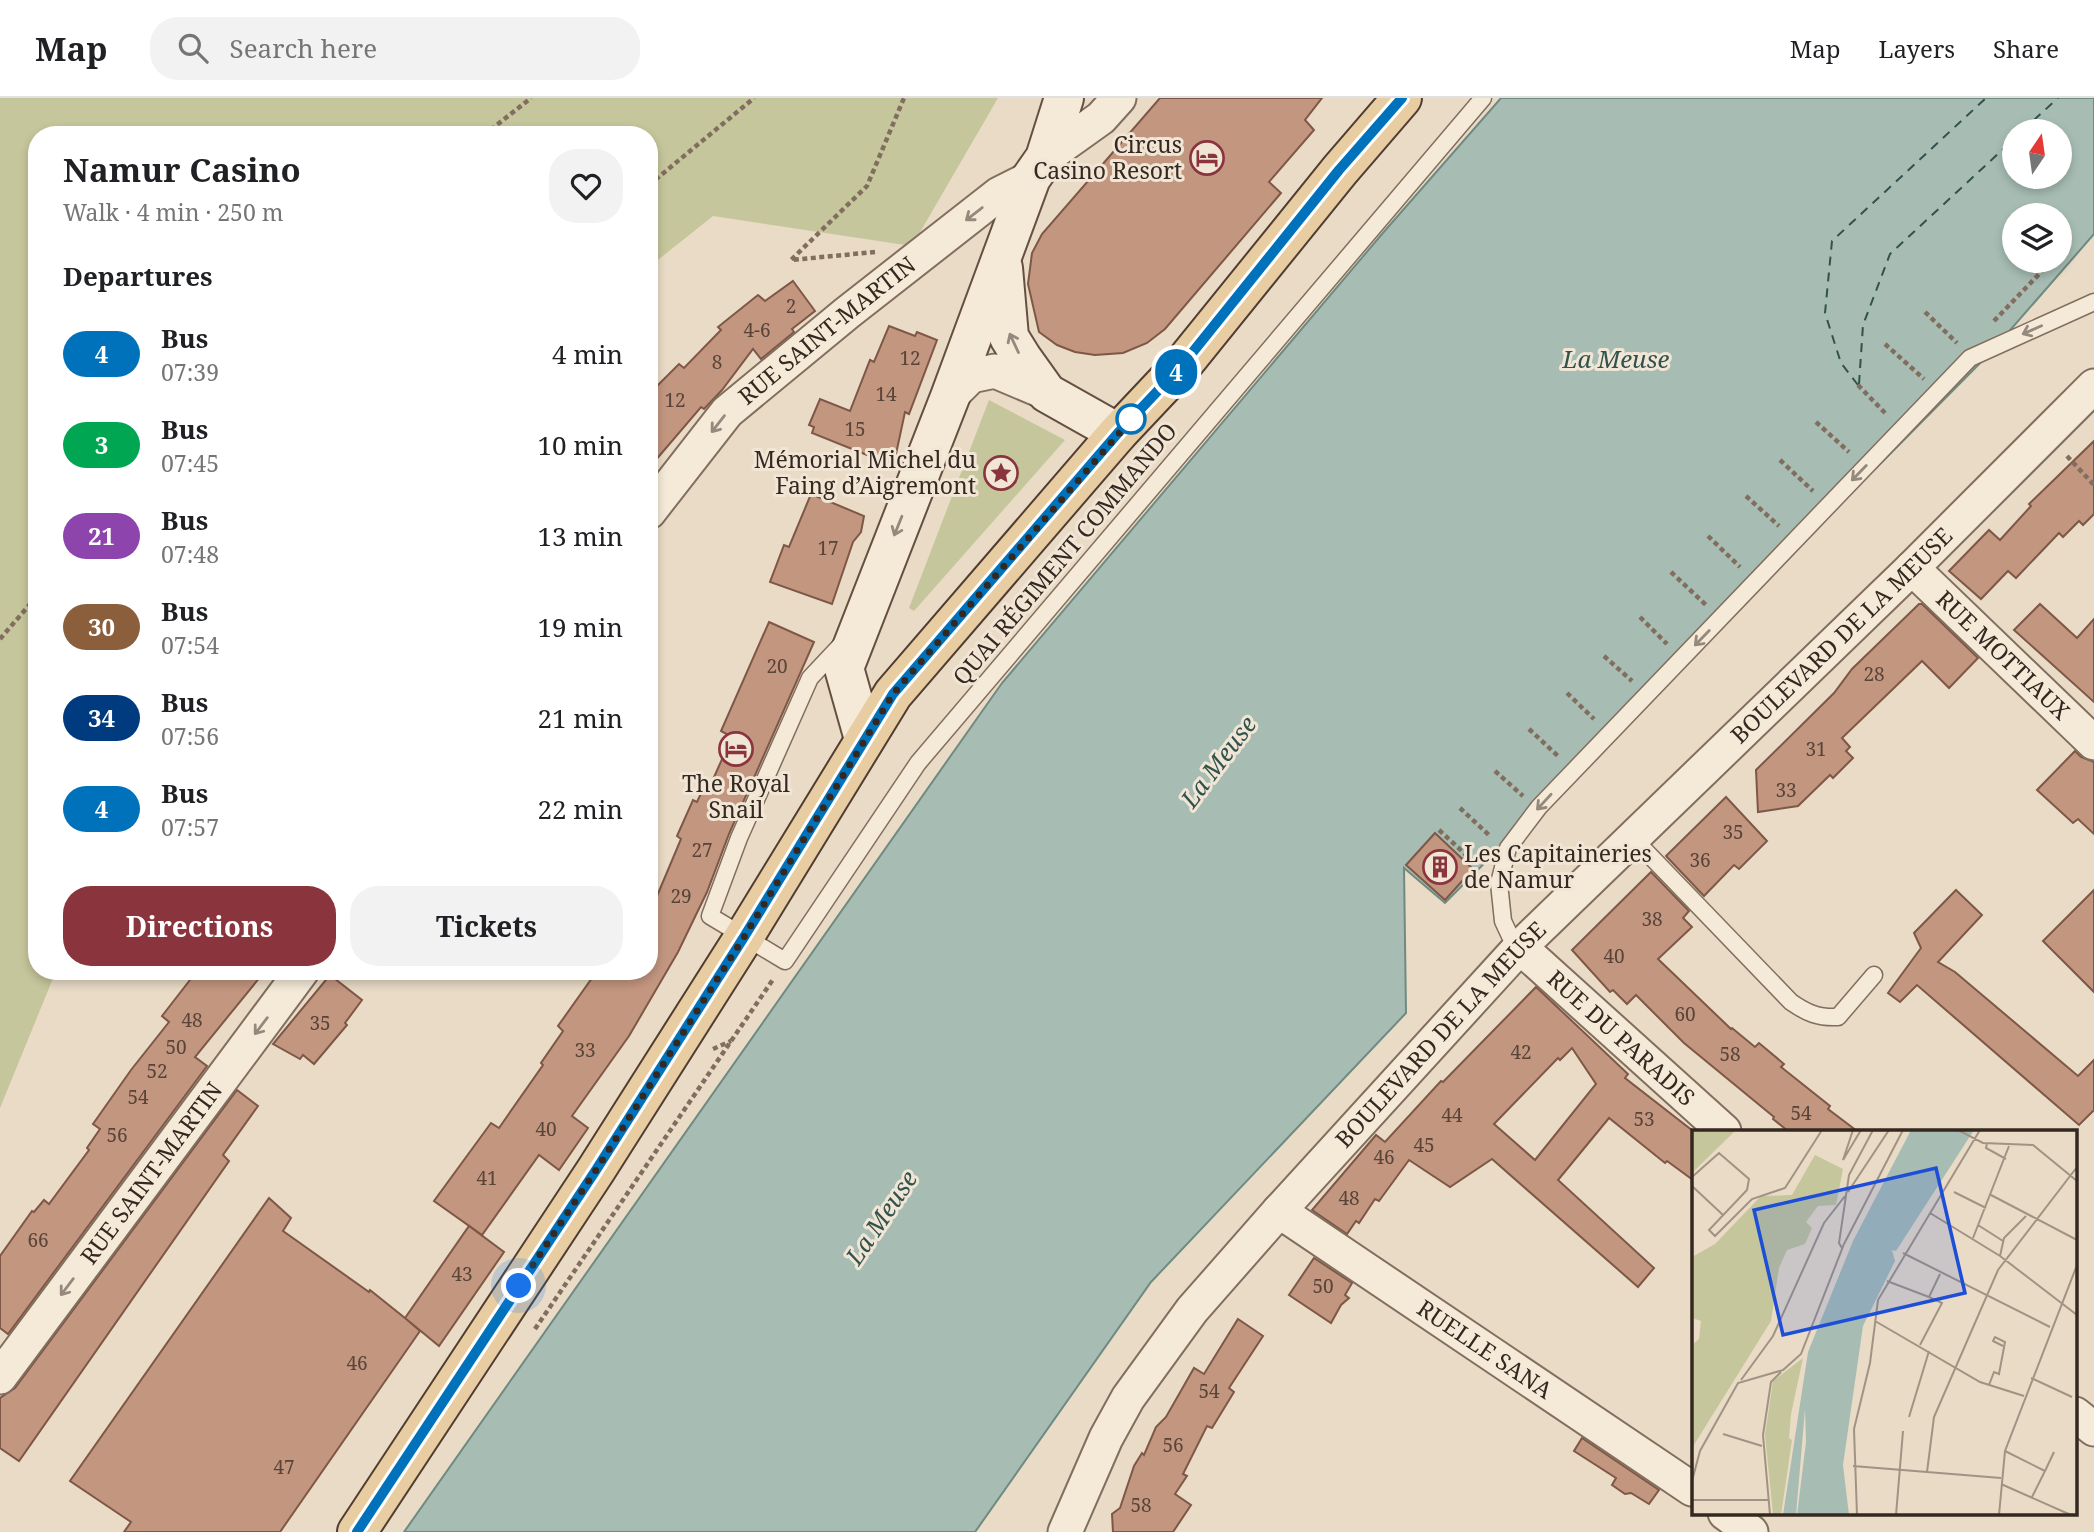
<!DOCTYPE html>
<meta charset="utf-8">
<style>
body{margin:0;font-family:"Noto Serif",serif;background:#f2f2f2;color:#202124;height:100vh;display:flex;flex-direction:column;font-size:26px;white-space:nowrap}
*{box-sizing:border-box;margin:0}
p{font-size:23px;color:#757577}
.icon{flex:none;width:38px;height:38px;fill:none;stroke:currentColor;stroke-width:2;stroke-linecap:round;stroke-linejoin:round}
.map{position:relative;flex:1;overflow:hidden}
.details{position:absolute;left:28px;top:28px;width:630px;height:854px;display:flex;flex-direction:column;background:#fff;border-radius:28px;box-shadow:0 4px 10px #0003}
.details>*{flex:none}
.badge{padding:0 14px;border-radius:23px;font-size:24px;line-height:46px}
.needle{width:46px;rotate:13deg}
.fabs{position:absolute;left:2002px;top:21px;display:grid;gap:14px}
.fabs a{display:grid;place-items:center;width:70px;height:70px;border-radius:50%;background:#fff;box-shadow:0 4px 10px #0003;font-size:35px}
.you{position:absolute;width:35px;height:35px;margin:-18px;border:5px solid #fff;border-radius:50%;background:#1a73e8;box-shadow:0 0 0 10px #1a73e833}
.map>.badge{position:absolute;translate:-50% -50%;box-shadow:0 0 0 4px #fff}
h2{padding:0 35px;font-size:26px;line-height:63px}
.round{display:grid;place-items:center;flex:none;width:74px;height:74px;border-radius:28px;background:#f2f2f2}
.summary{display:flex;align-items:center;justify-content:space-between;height:119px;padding:0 35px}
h1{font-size:33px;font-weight:700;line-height:52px}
.button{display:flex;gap:14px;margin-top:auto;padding:14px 35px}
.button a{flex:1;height:80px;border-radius:28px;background:#8a353d;color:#fff;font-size:28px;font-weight:700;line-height:80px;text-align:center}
.button a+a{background:#f2f2f2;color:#202124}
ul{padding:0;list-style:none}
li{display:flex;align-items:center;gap:21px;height:91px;padding:0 35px}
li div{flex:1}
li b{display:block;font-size:26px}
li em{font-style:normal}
li .badge{min-width:77px;font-weight:700;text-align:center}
header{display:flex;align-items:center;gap:42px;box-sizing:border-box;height:98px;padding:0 35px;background:#fff;border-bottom:2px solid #e0e0e0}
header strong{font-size:33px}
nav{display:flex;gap:38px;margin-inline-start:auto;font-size:24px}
.search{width:490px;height:63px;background:#f2f2f2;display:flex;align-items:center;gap:18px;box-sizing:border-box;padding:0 24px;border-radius:28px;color:#757577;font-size:26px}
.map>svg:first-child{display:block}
</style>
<header>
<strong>Map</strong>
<div class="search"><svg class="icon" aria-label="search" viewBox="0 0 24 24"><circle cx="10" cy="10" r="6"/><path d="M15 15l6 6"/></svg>Search here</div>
<nav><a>Map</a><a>Layers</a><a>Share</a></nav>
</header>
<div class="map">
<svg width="2094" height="1434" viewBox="0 0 2094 1434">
<rect width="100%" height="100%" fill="#e9dbc6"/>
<!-- green -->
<g fill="#c5c69b">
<polygon points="0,0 998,0 912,148 713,118 649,169 649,37 37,37 37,873 56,873 0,1010"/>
<polygon points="989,302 1065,342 914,513 909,510"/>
</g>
<!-- water -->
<path fill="#a7bdb4" stroke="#6f8a81" stroke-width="2" fill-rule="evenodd" d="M1501,0H2094V136L1992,253L1445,805L1404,770L1406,915L1151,1184L975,1434H404L1002,585L1382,136ZM2014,33H2060V79H2014ZM2014,117H2060V163H2014Z"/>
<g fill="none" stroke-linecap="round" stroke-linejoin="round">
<!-- ferry -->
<g stroke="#31524d" stroke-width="2" stroke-dasharray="9 7" stroke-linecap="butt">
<polyline points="2022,33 2058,0"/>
<polyline points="1859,286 1863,227 1890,156 2014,41"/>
<polyline points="1858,287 1841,265 1825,215 1832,143 1986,0"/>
</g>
</g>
<!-- building -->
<g fill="#c39680" stroke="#7e5746" stroke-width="2" fill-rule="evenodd">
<polygon points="1160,0 1322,0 1305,22 1314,32 1269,84 1281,95 1165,231 1147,245 1123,255 1095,257 1075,254 1057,247 1039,234 1028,186 1032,155 1042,136"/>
<polygon points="793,183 815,213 792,231 794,234 761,261 753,251 722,292 704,311 701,309 649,370 649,296 679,266 684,270 721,232 718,229 758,197 765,203"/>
<polygon points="889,228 915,238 917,234 937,242 909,316 905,314 896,356 887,365 812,335 814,329 809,327 820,301 850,313 870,262 874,264"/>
<polygon points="2094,343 2094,416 2083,427 2079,423 2063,439 2059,435 2016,480 2008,473 1981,501 1949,473 1989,432 2000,442 2031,408 2029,406"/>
<polygon points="811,396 864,418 861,434 853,444 832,506 770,484 784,447 789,449"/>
<polygon points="1919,506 1922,506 1978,560 1949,590 1922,563 1842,640 1850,649 1846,653 1853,660 1833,680 1830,677 1798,708 1758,714 1756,672 1834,595 1852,571"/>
<polygon points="2040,506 2077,540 2094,521 2094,604 2014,532"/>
<polygon points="769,524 814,544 729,736 707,794 678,854 629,938 572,1018 588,1030 559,1072 539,1057 482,1137 434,1103 491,1025 499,1030 543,967 541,965 563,933 558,928 597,873 649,873 649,817 681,741 677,738 693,702 697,704 705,687 710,688 732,639 721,633"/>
<polygon points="2075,653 2081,659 2094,664 2094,736 2078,721 2073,725 2037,692"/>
<polygon points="1726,699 1767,743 1739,771 1734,767 1704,798 1666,758"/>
<polygon points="1435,735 1473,771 1445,802 1406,767"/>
<polygon points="1651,774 1689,813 1683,820 1692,829 1658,861 1731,931 1732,930 1755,949 1759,945 1784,966 1781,969 1830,1008 1828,1011 1857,1033 1788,1033 1773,1021 1774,1019 1684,945 1636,897 1627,906 1613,892 1610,894 1572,852"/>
<polygon points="1956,792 1982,817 1938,864 1955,874 2078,978 2094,962 2094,1012 2079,1027 1917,887 1900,904 1888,895 1921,850 1914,835"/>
<polygon points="2094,792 2094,894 2043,843"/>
<polygon points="197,873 265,873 195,959 207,968 8,1236 0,1230 0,1158 32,1113 34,1114 44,1102 49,1106 89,1052 87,1050 100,1031 93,1026 131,972 169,924 162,918"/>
<polygon points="330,877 362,902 345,925 347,927 314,966 303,957 300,961 273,946"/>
<path d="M1536,889L1628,976L1625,980L1693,1033V1082L1667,1063L1665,1065L1609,1020L1558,1082L1654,1170L1638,1189L1492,1061L1450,1089L1409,1062L1379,1103L1375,1101L1359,1125L1356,1123L1347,1136L1312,1112L1376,1037L1385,1044L1441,983L1443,984ZM1572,950L1596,986L1535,1062L1494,1026L1558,960L1560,962Z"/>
<polygon points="237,992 258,1008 223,1057 229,1063 19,1363 0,1350 0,1300 15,1290"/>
<polygon points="269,1100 291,1120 283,1133 369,1194 370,1192 405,1220 469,1128 504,1154 439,1248 405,1220 420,1233 280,1434 124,1434 131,1424 70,1383"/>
<polygon points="1314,1160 1352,1185 1345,1197 1349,1200 1341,1207 1331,1225 1289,1197"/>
<polygon points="1238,1221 1263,1238 1229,1290 1234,1294 1212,1330 1207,1328 1183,1376 1187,1378 1175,1396 1191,1407 1173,1434 1113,1434 1112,1416 1120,1410 1134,1368 1142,1355 1144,1357 1156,1329 1166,1319 1194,1270 1204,1276"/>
<polygon points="1582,1340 1659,1392 1649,1406 1631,1395 1625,1396 1612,1387 1616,1380 1574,1353"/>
</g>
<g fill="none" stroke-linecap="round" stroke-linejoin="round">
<!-- lane casing -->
<g stroke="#826e5e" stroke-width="19">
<g id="lane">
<polyline points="841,547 810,580 739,740 710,818 785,863 918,665 1483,0"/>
<path d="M1633,740L1791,904C1807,915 1818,920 1838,919L1874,877"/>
<polyline points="1520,849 1510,838 1503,823 1499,785 1508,750 1539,709 1970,260 2094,204"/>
</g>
</g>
<!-- street casing -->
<g stroke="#826e5e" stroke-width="37">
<g id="street">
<polyline points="1045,60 1101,20 1119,0"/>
<polyline points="950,299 971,278 995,273 1047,295"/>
<path id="s1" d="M649,414L727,314L847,215L999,96L1031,80"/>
<path id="s2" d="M1912,470L2094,645"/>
<path id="s3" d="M1520,849L1724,1033"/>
<path id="s4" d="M1279,1113L1692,1391"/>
<path id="s5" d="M0,1279L302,873"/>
<polyline points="2075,1316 2094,1331"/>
<polyline points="1725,1415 1751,1434"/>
<path id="s6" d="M1065,1434L1106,1340L1128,1300L1192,1212L1279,1113L1520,849L1912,470L2094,288"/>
</g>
</g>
<!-- secondary casing -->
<g stroke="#644f41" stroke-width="42">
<g id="secondary">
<polyline points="1003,170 1009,239 1022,260 1047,295 1118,335"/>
<polyline points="864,641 844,570 950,299 1031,80 1045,60 1064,0"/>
</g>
</g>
<!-- primary casing -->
<g stroke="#503d31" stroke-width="42">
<polyline id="primary" points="357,1434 596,1072 744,839 893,596 1118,335 1184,265 1340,72 1402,0"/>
</g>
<!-- path -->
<g stroke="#826e5e" stroke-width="4.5" stroke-dasharray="5 3.5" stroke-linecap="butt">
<polyline points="484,37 531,0"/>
<polyline points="649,87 754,0"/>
<polyline points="875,154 791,162 867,88 904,0"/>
<polyline points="1925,214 1957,245"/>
<polyline points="1994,223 2044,171"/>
<polyline points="1885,246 1924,281"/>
<polyline points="1858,287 1887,317"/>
<polyline points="1816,324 1849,354"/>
<polyline points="2067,358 2094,387"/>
<polyline points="1780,362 1813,393"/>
<polyline points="1746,398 1779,428"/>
<polyline points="1708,438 1740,469"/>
<polyline points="1671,474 1706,507"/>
<polyline points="1640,519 1667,546"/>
<polyline points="0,541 37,498"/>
<polyline points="1604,558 1632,583"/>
<polyline points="1567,595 1594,621"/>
<polyline points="1529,631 1559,659"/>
<polyline points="1495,673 1523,698"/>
<polyline points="1460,710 1490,738"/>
<polyline points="1439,732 1476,766 1481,761"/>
<polyline points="713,951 731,943"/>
<polyline points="535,1231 774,880"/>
</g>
<!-- lane -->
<use href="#lane" stroke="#f5ead8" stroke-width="16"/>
<!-- street -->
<use href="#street" stroke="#f5ead8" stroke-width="33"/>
<!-- secondary -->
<use href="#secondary" stroke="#f5ead8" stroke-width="38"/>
<!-- primary -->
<use href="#primary" stroke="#e8cca2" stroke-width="38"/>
</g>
<!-- one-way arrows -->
<defs><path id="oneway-shaft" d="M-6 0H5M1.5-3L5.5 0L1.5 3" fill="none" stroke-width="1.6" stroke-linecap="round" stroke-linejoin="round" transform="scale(1.75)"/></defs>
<g stroke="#94897c">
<use href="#oneway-shaft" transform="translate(974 116) rotate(142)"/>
<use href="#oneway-shaft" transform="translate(2032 232) rotate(156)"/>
<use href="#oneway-shaft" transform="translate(1014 245) rotate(-115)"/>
<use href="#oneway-shaft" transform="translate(718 326) rotate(128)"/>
<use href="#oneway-shaft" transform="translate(1859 375) rotate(134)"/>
<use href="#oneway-shaft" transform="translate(898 428) rotate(112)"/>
<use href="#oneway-shaft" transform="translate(1702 540) rotate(134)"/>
<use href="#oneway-shaft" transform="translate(1544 704) rotate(133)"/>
<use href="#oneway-shaft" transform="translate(261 928) rotate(127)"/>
<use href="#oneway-shaft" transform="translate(67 1189) rotate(127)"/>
</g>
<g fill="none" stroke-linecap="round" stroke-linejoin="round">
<!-- line casing -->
<g stroke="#fff" stroke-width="16">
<polyline id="line" points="357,1434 596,1072 744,839 893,596 1118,335 1184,265 1339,72 1402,0"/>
</g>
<!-- line -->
<use href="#line" stroke="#0072bc" stroke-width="10"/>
<!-- walk -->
<polyline stroke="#342820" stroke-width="7" stroke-dasharray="0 12.6" points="519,1188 596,1072 744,839 893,596 1135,317 1131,321"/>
</g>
<!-- icons -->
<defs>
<g id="hotel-ring" transform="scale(1.75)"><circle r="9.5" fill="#f1e6d5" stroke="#8a353d" stroke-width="1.5"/><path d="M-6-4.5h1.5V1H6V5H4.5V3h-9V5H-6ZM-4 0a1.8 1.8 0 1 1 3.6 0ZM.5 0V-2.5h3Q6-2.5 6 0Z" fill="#8a353d"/></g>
<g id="sight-ring" transform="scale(1.75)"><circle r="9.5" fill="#f1e6d5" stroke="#8a353d" stroke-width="1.5"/><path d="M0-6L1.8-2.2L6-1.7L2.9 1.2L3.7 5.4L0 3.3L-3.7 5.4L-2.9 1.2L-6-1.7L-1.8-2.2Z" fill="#8a353d"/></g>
<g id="building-ring" transform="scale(1.75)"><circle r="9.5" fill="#f1e6d5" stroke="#8a353d" stroke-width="1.5"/><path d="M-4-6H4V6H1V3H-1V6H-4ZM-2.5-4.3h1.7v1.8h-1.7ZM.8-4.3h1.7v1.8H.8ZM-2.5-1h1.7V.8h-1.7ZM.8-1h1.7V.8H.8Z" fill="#8a353d"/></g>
</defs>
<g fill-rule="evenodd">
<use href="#hotel-ring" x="1207" y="60"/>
<use href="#sight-ring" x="1001" y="375"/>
<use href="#hotel-ring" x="736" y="651"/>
<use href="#building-ring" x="1440" y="769"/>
</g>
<!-- markers -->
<circle fill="#fff" stroke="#0072bc" stroke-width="3.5" cx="1131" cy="321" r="14"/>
<g text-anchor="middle" stroke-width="6" stroke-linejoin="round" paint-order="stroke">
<!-- number labels -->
<g font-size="19" fill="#584438">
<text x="791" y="215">2</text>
<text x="757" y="239">4-6</text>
<text x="910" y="267">12</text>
<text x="717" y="271">8</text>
<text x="886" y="303">14</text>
<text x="675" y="309">12</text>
<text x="855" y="338">15</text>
<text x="828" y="457">17</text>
<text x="777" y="575">20</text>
<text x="1874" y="583">28</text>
<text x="1816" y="658">31</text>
<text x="1786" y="699">33</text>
<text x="1733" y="741">35</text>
<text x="702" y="759">27</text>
<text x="1700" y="769">36</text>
<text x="681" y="805">29</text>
<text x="1652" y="828">38</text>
<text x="1614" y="865">40</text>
<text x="1685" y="923">60</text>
<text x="192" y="929">48</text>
<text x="320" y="932">35</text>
<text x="176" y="956">50</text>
<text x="585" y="959">33</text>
<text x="1521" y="961">42</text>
<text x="1730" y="963">58</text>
<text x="157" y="980">52</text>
<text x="138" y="1006">54</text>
<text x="1801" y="1022">54</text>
<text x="1452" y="1024">44</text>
<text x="1644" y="1028">53</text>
<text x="546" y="1038">40</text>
<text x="117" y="1044">56</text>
<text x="1424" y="1054">45</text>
<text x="1384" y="1066">46</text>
<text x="487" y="1087">41</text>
<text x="1349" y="1107">48</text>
<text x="38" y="1149">66</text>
<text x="462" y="1183">43</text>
<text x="1323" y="1195">50</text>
<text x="357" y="1272">46</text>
<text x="1209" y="1300">54</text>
<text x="1173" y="1354">56</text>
<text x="284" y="1376">47</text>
<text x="1141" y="1414">58</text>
</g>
<!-- poi labels -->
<g font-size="23" fill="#342820" stroke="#f1e6d5" text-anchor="end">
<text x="1182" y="55">Circus<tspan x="1182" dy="26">Casino Resort</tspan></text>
<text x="976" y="370">Mémorial Michel du<tspan x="976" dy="26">Faing d’Aigremont</tspan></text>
<text x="736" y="694" text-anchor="middle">The Royal<tspan x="736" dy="26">Snail</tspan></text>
<text x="1464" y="764" text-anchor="start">Les Capitaineries<tspan x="1464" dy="26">de Namur</tspan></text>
</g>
<!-- street labels -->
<g font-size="23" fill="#342820" stroke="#f1e6d5">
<text dy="8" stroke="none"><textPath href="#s1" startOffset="256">RUE SAINT-MARTIN</textPath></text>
<text transform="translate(1065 456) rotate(-50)" y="8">QUAI RÉGIMENT COMMANDO</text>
<text dy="8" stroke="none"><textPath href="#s6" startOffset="1194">BOULEVARD DE LA MEUSE</textPath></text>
<text dy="8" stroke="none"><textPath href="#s2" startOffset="126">RUE MOTTIAUX</textPath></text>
<text dy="8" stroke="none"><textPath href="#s6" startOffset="628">BOULEVARD DE LA MEUSE</textPath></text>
<text dy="8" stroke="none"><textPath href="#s3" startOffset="136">RUE DU PARADIS</textPath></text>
<text dy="8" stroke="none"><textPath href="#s5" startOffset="254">RUE SAINT-MARTIN</textPath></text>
<text dy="8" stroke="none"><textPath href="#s4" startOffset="248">RUELLE SANA</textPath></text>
</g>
<!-- water labels -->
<g font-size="24" font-style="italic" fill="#31524d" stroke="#f1e6d5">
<text x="1616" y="270">La Meuse</text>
<text transform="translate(1219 664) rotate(-53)" y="8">La Meuse</text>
<text transform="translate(882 1120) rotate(-56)" y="8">La Meuse</text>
</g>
</g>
<!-- overview -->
<g transform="translate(1692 1032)">
<rect width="385" height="385" fill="#e9dbc6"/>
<path d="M0,0H44L0,43ZM123,25L151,39L144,75L126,76L114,92L120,98L113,114L95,120L87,138L79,191L0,318V215L7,209L9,191L0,188V127L23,114L69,66L100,65ZM111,228L99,284L97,308L100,310L89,385L81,384L73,305L81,251Z" fill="#c5c69b"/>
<path d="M219,0H282L204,121L200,120L203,131L171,196L151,335L157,385H105L114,312L113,279L104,385H91L116,222L161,111Z" fill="#a7bdb4"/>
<path fill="none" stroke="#a7bdb4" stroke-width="3.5" d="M229,67V56L265,3M229,68L224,56L262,0"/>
<path fill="none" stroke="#a19384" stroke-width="2" d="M161,0L151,30L169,0M266,0L291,13L341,15L385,51M295,13L294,18L314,29M0,47L27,23L57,49L55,60L17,100L23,106L60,69L93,58L130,0M0,56L31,85M156,62L197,0M262,62L294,78M299,65L385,110M238,83L308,126L385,185M286,95L311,111M281,108L317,16M150,118L147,113L157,45L181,0M211,123L358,197M308,126L312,108L334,86M195,151L237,167M183,191L288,252L332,266M228,215L250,173L237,167L248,144M339,248L380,267M49,250L81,206L132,93L153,66M297,255L302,242L307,244L313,212L303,207L301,211L311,216M217,287L237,221M31,304L70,316M313,321L353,341L340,367M161,336L309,348M353,341L362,322M235,342L242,287L306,140L385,37M0,351L8,321L46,253L91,240L109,224L152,114L211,0M309,354L379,385M0,370H77M78,385L71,305L79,252L89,242M165,385L162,299L178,233L186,170L288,0M204,385L211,301M307,385L313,321L385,135"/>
<path fill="#1d4ed8" fill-opacity="0.15" stroke="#1d4ed8" stroke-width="3.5" d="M244,38L273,163L91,205L62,80Z"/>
<rect width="385" height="385" fill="none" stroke="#342820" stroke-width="3.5"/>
</g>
</svg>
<div class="fabs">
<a><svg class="needle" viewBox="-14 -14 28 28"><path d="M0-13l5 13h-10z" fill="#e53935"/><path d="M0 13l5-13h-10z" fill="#757577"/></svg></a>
<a><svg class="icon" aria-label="layers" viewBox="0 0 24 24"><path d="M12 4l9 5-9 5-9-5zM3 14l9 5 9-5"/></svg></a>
</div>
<div class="you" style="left:519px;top:1188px"></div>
<b class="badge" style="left:1176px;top:274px;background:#0072bc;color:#fff">4</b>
<section class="details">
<div class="summary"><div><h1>Namur Casino</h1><p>Walk · 4 min · 250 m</p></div><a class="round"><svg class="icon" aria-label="heart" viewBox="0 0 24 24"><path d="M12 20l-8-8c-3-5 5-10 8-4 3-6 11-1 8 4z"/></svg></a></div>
<h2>Departures</h2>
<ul>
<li><span class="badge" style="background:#0072bc;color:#fff">4</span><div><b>Bus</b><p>07:39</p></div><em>4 min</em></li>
<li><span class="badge" style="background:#00a651;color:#fff">3</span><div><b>Bus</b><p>07:45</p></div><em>10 min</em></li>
<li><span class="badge" style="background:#8e44ad;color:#fff">21</span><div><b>Bus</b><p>07:48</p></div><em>13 min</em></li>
<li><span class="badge" style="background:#8b5e3c;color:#fff">30</span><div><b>Bus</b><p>07:54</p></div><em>19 min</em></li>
<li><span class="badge" style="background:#003b80;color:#fff">34</span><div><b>Bus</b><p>07:56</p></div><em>21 min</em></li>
<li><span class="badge" style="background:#0072bc;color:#fff">4</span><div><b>Bus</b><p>07:57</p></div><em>22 min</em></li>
</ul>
<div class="button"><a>Directions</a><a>Tickets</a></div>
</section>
</div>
